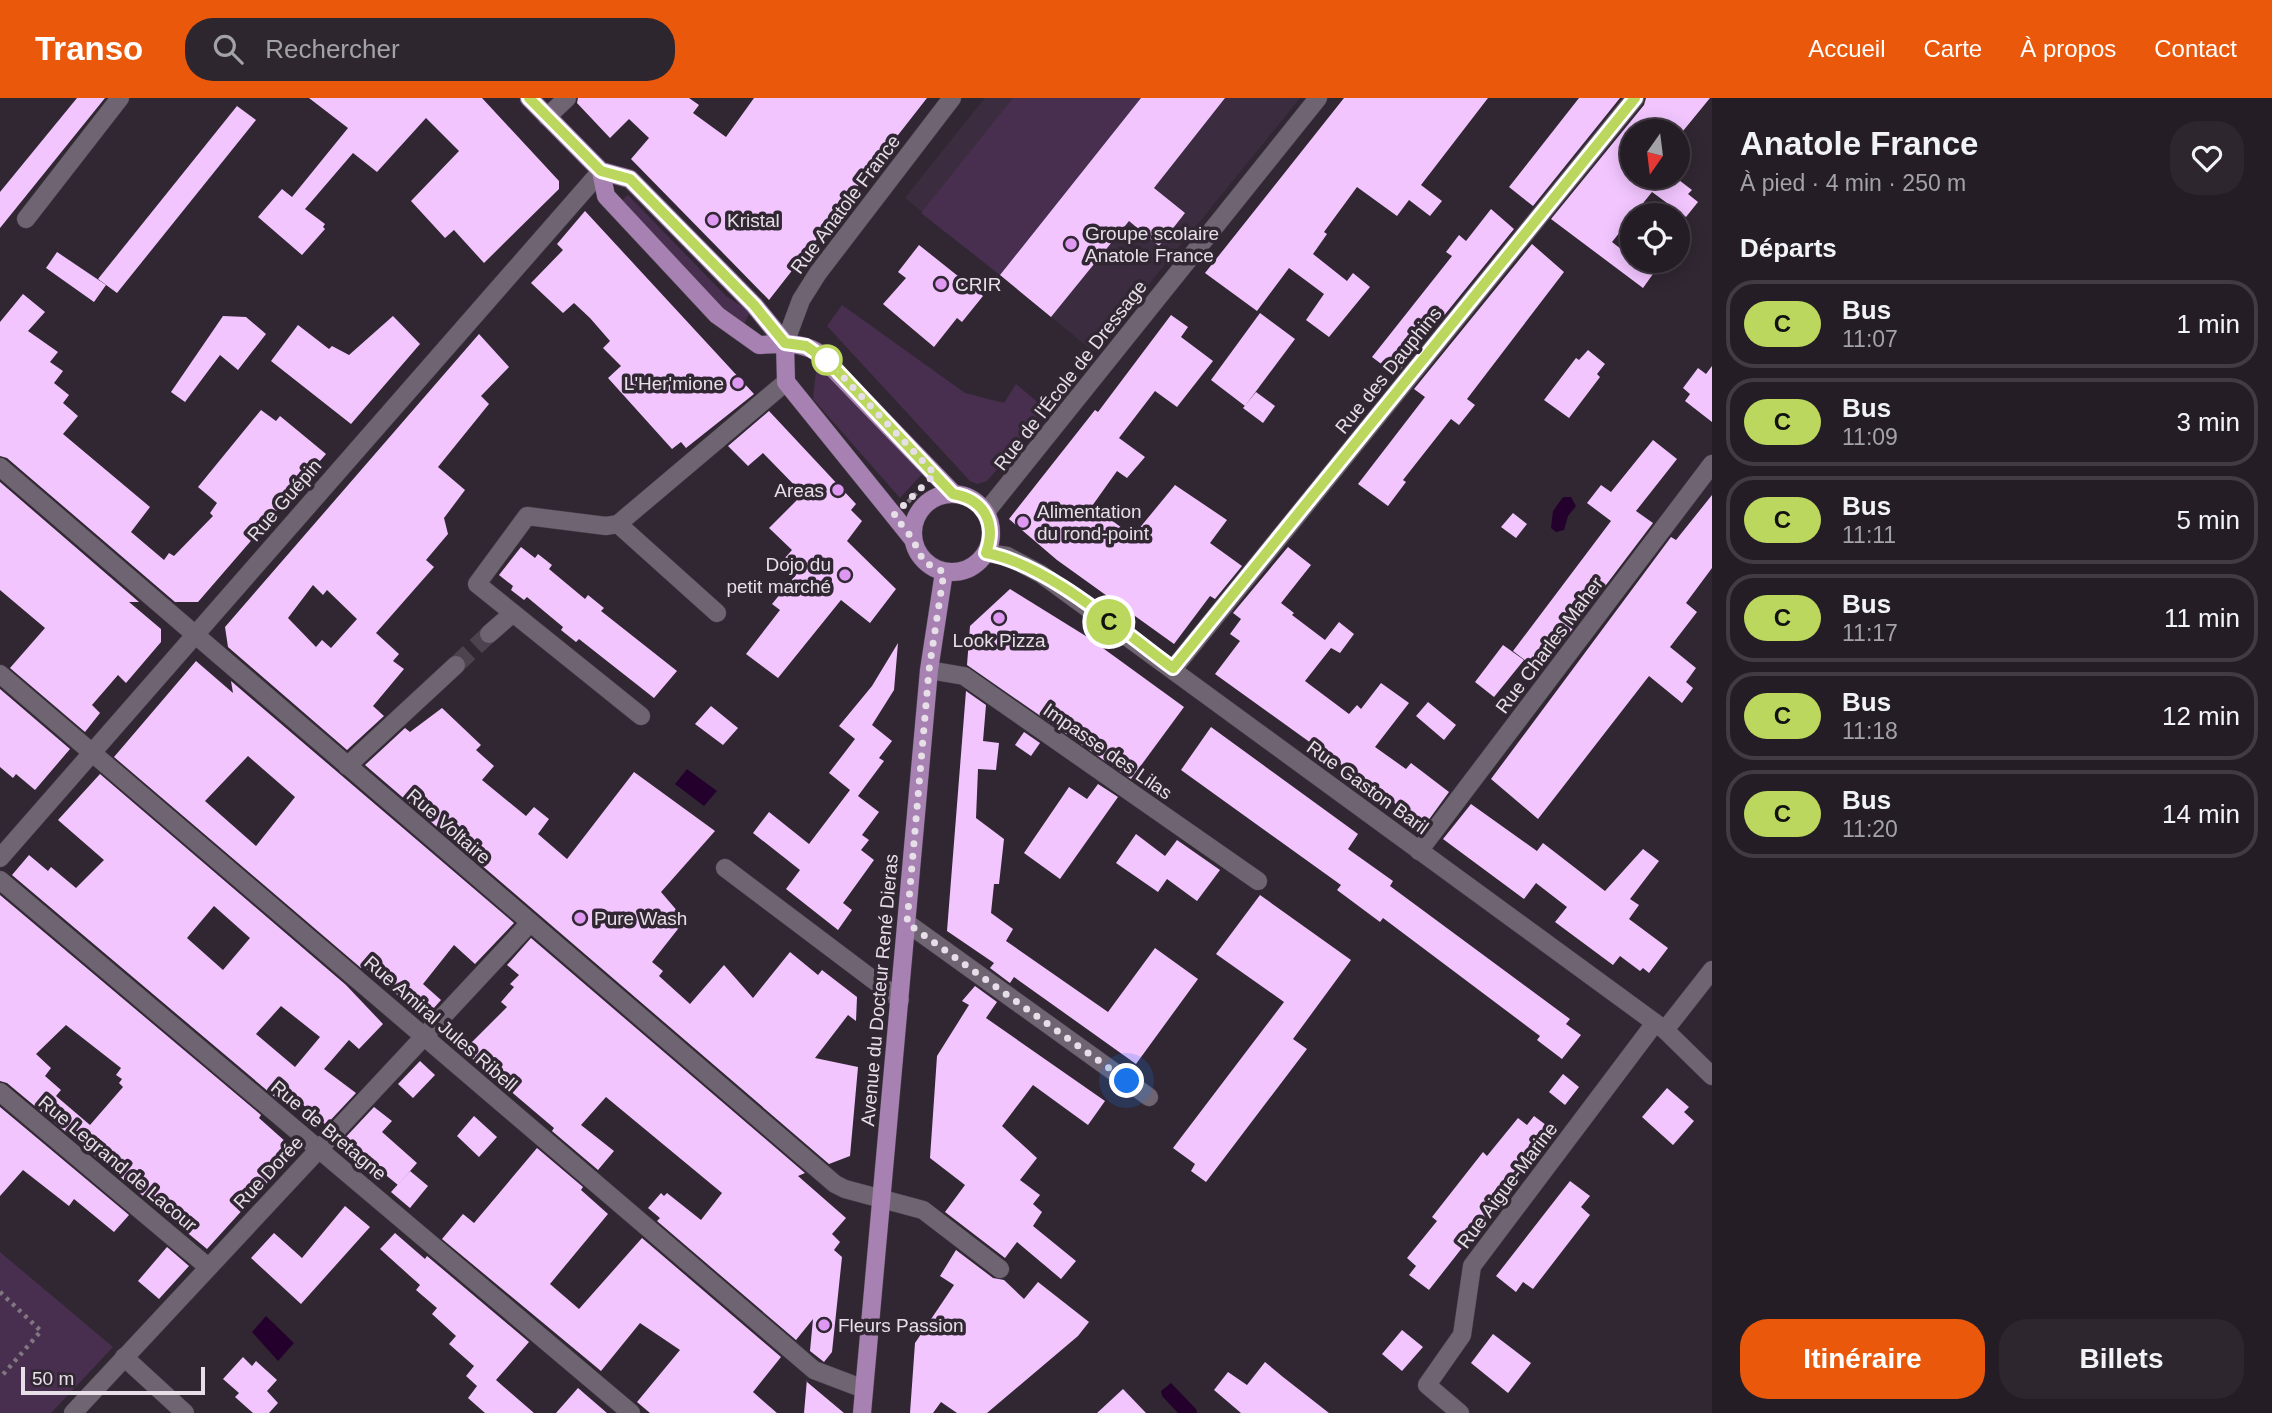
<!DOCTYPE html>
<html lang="fr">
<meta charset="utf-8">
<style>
body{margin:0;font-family:Arial,sans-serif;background:#2d262e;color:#f1f3f6;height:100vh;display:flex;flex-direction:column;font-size:26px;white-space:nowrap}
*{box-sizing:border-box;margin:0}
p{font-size:23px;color:#a3a2a7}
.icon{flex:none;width:38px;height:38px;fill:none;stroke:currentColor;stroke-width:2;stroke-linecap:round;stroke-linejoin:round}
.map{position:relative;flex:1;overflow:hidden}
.panel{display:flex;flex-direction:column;background:#251d26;width:560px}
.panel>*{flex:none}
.badge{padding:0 14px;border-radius:23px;font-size:24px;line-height:46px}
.needle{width:46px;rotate:194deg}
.controls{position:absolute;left:1620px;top:21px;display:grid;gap:14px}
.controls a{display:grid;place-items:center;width:70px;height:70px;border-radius:50%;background:#251d26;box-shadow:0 4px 18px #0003,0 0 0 2px #423b43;font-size:35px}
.scale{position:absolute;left:21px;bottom:18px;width:184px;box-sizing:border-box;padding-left:7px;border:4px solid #e6dfe7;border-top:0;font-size:19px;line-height:24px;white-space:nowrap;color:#e6dfe7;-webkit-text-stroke:5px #312733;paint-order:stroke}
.you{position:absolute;width:35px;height:35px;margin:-18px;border:5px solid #fff;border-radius:50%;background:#1a73e8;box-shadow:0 0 0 10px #1a73e833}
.map>.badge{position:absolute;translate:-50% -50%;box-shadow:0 0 0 4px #fff}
h2{padding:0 28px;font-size:26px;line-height:63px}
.round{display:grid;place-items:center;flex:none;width:74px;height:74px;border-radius:28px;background:#2d262e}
.overview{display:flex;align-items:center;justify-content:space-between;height:119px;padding:0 28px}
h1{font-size:33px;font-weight:800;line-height:52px}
.action{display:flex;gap:14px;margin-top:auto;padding:14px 28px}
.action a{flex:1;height:80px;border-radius:28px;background:#ea580c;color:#fff;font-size:28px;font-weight:800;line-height:80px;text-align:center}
.action a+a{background:#2d262e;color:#f1f3f6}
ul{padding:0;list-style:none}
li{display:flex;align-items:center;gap:21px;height:88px;margin:0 14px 10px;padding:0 14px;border:4px solid #423b43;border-radius:28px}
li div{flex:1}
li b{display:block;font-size:26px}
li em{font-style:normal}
li .badge{min-width:77px;font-weight:700;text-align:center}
header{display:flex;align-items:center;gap:42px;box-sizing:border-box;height:98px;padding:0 35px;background:#ea580c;color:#fff}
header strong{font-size:33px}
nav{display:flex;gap:38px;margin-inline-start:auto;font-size:24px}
.search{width:490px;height:63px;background:#2d262e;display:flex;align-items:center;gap:18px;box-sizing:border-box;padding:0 24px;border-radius:28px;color:#a3a2a7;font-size:26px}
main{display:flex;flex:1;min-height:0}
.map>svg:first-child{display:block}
</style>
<header>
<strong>Transo</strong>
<div class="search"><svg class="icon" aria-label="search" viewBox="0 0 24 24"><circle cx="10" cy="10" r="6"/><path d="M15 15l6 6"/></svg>Rechercher</div>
<nav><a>Accueil</a><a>Carte</a><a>À propos</a><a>Contact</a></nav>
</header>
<main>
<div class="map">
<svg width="1712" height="1315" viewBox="0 0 1712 1315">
<rect width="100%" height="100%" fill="#312733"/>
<!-- built -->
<polygon fill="#3b2d3f" points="985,0 1300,0 1094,254 905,100"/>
<!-- green -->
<g fill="#482f4f">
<polygon points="1013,0 1141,0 1000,177 921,115"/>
<polygon points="628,97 726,198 750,214 743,228 723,213 619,105"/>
<polygon points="842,207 965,295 1004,305 1016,286 1048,313 987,383 977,386 970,383 827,228"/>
<polygon points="817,264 923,375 900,400 813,301"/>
<polygon points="0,1154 113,1249 51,1315 0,1315"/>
</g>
<!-- water -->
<g fill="#24002d">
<polygon points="1563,399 1571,399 1576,408 1568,418 1564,432 1556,434 1551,430 1553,413"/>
<polygon points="687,671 717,693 704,708 675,686"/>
<polygon points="266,1218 294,1245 278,1263 252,1234"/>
<polygon points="1171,1285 1196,1311 1197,1315 1178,1315 1162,1298 1161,1293"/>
</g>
<!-- building -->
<g fill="#f2c5ff" fill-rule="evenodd">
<polygon points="77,0 105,0 0,130 0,94"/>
<polygon points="309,0 482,0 559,83 559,91 484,165 454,132 445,140 411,103 459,53 426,20 377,74 353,55 305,111 325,126 323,129 325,131 302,157 258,119 282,91 292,99 348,30"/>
<polygon points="578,0 689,0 699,7 693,15 726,39 754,0 927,0 769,202 631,61 649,40 629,21 610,40 577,5"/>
<polygon points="1141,0 1225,0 1154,90 1185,115 1159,148 1129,123 1051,219 1000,177"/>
<polygon points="1344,0 1488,0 1421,87 1442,103 1430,118 1409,102 1397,118 1357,89 1324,134 1327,136 1313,156 1347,183 1353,175 1370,189 1329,239 1306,222 1324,196 1289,170 1257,213 1205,175"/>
<polygon points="1579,0 1620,0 1533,108 1509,89"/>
<polygon points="1646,0 1710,0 1683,33 1633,33 1633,79 1675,79 1692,92 1688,96 1698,104 1686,119 1652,94 1612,144 1653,176 1643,190 1551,121 1644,7"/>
<polygon points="237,8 256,22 117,195 98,181"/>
<polygon points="1491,111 1514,131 1396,277 1372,259 1452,158 1446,154 1459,137 1466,143"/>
<polygon points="585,113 754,296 686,350 681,344 672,351 608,280 621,268 603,250 610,243 590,220 574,205 563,215 531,185 563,152 557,146"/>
<polygon points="1532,146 1564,174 1467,301 1475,307 1459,327 1451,321 1403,382 1406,384 1388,408 1358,386 1425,299 1414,291"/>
<polygon points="919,147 983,198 962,224 957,220 934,249 883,206 906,180 898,174"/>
<polygon points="57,154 106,187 94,204 46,170"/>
<polygon points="23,196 45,214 28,233 58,254 50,264 63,273 54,285 69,297 63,305 78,318 63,336 150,409 131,434 164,462 169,455 174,458 213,418 210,415 217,405 198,389 261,312 276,323 280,318 326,356 198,504 175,504 7,360 0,358 0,224"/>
<polygon points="1260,215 1295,241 1245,308 1211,282"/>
<polygon points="1171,217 1188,229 1181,239 1213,263 1177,309 1155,293 1119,340 1145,359 1127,380 1117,373 1092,408 1133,438 1175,387 1227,422 1210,445 1242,468 1215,501 1210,498 1174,546 1057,462 1009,421 1095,312 1098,314"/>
<polygon points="223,218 246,219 266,236 238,272 220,257 185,304 171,294"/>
<polygon points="393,218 420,246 351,326 271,263 298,227 329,251 332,248 349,257"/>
<path d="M479,236L509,269L481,298L489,306L438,369L465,392L444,420L448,436L426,462L434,469L376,535L399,556L393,563L404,571L373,608L384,618L347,652L228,549L225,529ZM313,487L323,497L327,492L357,521L331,550L322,542L316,549L288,520Z"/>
<polygon points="1588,252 1605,266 1597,276 1600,279 1569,320 1544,302 1576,260 1579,262"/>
<polygon points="1712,268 1712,324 1685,303 1690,296 1683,290 1698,270 1706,276"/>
<polygon points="1256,294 1275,308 1263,325 1243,310"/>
<polygon points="769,313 856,406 851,412 862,423 847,443 896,491 870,525 841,502 778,580 746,556 780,512 772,506 799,473 784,461 792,452 769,430 803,396 763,355 748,368 728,348"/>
<polygon points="1653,342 1677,361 1636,413 1653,425 1540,574 1513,553 1611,423 1587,405 1601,387 1611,394"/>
<polygon points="0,384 139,504 129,504 161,531 161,544 126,585 118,577 92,607 100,615 85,634 10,570 45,530 0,492"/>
<polygon points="1712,397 1712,470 1686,505 1697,514 1670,549 1696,570 1686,584 1693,590 1682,605 1649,578 1538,721 1491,681 1671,439 1676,442"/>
<polygon points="1513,415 1527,426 1516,440 1501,429"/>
<polygon points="521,449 535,460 538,456 552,467 549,471 585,501 588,497 604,510 601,513 677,573 654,600 579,541 576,544 561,532 563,529 527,499 524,502 511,492 513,488 499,477"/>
<polygon points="1288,449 1311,467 1281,505 1294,515 1292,517 1325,542 1339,524 1354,536 1340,555 1331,550 1305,583 1349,616 1357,607 1361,611 1381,585 1409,605 1375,649 1406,671 1411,665 1449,694 1425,727 1215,576 1240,543 1230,536 1241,521 1233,515"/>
<polygon points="1010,491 1089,540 1184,609 1131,681 967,567 970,528"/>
<polygon points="898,545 894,592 872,627 892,643 879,660 884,663 858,698 879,714 862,737 869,742 861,752 874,762 843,805 852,812 838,832 786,791 800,772 753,735 769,714 809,746 850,692 829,675 855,641 839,628 872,588"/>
<polygon points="1503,547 1524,562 1494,599 1475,584"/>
<path d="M196,563L233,595L231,583L514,825L475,866L454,847L423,886L441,902L425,920L363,868L361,870L114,659ZM248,658L295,699L256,748L205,703Z"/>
<polygon points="0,591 70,651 35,692 16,676 13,680 0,669"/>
<polygon points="966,593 986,607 983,643 999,645 996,672 978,671 976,720 1004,741 999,786 994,786 991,815 1013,831 1006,843 1108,914 1155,850 1198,881 1136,966 1014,879 1010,885 990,870 994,865 947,833"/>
<polygon points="1428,604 1456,627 1444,642 1416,618"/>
<polygon points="711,608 738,630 723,647 695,626"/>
<polygon points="442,610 481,647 476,652 494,668 482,682 526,718 534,709 549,721 538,736 567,761 634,674 715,733 661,794 685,822 652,864 663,873 659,878 690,906 724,867 753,900 790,854 818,877 822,872 857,899 856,923 848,917 815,960 858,969 850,1058 829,1066 365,667 405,630 410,634"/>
<polygon points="1211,629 1358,736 1348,751 1393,783 1390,788 1570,921 1566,926 1581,937 1562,961 1537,942 1540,938 1383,820 1380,824 1337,792 1341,787 1181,672"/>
<polygon points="1024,634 1040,645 1031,658 1015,647"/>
<path d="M100,676L346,887L383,926L359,951L349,942L324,971L356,995L326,1027L284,990L276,1000L12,777L29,757L48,773L51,769L76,790L104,762L58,722ZM214,808L250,840L223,872L187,840ZM281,908L320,939L295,969L256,936Z"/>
<polygon points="1098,686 1118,699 1060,781 1024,755 1069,689 1087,701"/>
<polygon points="1471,706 1537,753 1543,745 1605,793 1643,751 1659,763 1630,801 1639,807 1629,821 1668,850 1649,875 1643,870 1640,873 1620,858 1613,867 1555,824 1567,809 1536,785 1524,801 1443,741"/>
<polygon points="1136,736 1165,758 1177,742 1220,772 1197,803 1167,781 1158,794 1116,765"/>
<path d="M0,797L261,1017L259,1020L296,1053L207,1151L7,985L0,983ZM66,927L121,970L116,977L122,981L119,985L123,989L90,1027L56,998L61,992L45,978L51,970L36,956Z"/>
<polygon points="1260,797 1351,862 1293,941 1307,951 1206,1084 1191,1073 1195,1066 1173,1050 1284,904 1216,856"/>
<polygon points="531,840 805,1075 798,1078 846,1120 832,1136 840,1144 834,1152 842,1159 832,1254 824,1264 810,1253 813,1221 796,1242 657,1123 660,1120 648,1110 661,1095 664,1098 667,1095 701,1122 722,1095 606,999 581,1027 614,1053 598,1072 552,1033 554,1030 463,953 507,909 501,904 514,889 510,886 519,877 507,867"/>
<polygon points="975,888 997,904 986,920 1105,1003 1088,1027 1033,987 1002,1028 1037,1060 1020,1082 1040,1097 1033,1106 1042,1114 1033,1128 1076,1163 1061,1181 1017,1144 1005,1160 945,1114 965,1087 930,1060 937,958 969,907 962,903"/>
<polygon points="420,963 435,977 413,1000 398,986"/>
<polygon points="1563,976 1579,989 1565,1007 1549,994"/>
<polygon points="1667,990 1689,1009 1684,1014 1694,1023 1673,1047 1642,1019"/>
<polygon points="0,1009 129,1117 114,1134 74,1101 69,1108 23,1072 0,1098"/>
<polygon points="374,1009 392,1023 382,1034 417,1065 398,1087 343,1042"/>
<polygon points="474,1018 497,1039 479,1059 457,1038"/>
<polygon points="1534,1018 1554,1033 1429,1192 1409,1177 1416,1168 1407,1160 1437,1123 1432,1119 1483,1054 1487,1058 1518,1020 1527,1027"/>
<polygon points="537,1050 583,1089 581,1092 608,1116 550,1186 579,1211 642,1140 781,1259 753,1294 777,1315 650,1315 637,1304 680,1252 640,1225 601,1273 442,1141 463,1116 474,1125"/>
<polygon points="410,1073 428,1088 410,1110 391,1094"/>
<polygon points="1570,1083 1590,1098 1581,1109 1590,1117 1533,1191 1523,1184 1516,1194 1496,1178"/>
<polygon points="345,1108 370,1129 301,1206 251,1160 274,1135 302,1160"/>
<polygon points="395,1135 425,1161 427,1158 529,1244 496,1282 534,1315 485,1315 468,1300 477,1288 466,1278 474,1268 449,1246 456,1238 432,1216 437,1210 416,1192 420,1187 380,1151"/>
<polygon points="167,1149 189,1168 159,1201 138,1183"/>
<polygon points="956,1152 993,1180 1004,1182 1024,1201 1038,1184 1089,1224 1078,1238 987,1315 957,1315 941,1304 933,1315 910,1315 915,1245 954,1187 940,1178"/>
<polygon points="1402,1232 1423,1249 1402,1273 1382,1256"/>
<polygon points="1493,1236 1531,1265 1508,1295 1471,1265"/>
<polygon points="243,1259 252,1268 256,1263 277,1282 267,1293 278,1305 269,1315 253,1315 235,1299 239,1295 223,1281"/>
<polygon points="1265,1264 1283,1279 1329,1315 1241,1315 1214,1292 1228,1274 1247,1287"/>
<polygon points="807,1281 807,1284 844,1315 804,1315"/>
<polygon points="578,1290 607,1315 556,1315"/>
<polygon points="1123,1291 1146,1315 1097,1315"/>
</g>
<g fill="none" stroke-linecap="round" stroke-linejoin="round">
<!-- minor-tunnel -->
<polyline stroke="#4c434e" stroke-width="18" stroke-dasharray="18 9" stroke-linecap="butt" points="456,567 489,536"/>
<!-- minor casing -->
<g stroke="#49424c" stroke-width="19">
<g id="minor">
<polyline points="547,19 567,0"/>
<polyline points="26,121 120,0"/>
<polyline points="785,245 801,202 818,175 952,0"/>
<polyline points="0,369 835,1086 845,1091 923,1112 1000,1171"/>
<polyline points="986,414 1318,0"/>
<polyline points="618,426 717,515"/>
<polyline points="987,455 1007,458 1041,476 1665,932 1712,978"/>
<polyline points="489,536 513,515"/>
<polyline points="1173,571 1635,0"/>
<polyline points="929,572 964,578 1258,783"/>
<polyline points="0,576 814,1272 864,1291"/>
<polyline points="641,618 477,486 527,418 606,428 618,426 786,284"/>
<polyline points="347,668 456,567"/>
<polyline points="1419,753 1712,366"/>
<polyline points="0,760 601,73"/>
<polyline points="725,770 900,902"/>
<polyline points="0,782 631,1315"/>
<polyline points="907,825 1149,999"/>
<polyline points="1665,932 1712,872"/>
<polyline points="0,994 208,1169"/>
<polyline points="124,1259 185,1315"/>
<polyline points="73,1315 529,826"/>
<polyline points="1460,1315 1427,1287 1462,1237 1472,1168 1655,925"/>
</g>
</g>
<!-- major casing -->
<g stroke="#49424c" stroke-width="19">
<g id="major">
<polyline points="529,0 601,73 630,81 754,207 785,245 786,284 912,440"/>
<path d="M601,73L606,98L717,217L759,247C780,246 798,243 817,254L953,395"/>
<circle cx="952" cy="435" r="39"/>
<polyline points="862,1315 929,572 944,474"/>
</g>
</g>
<!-- path -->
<g stroke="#807781" stroke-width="4.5" stroke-dasharray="3.5 5" stroke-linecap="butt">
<polyline points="908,404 921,390"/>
<polyline points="0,1194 41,1233 0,1280"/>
</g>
<!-- minor -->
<use href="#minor" stroke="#6f6472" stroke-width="18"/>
<!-- major -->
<use href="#major" stroke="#a881b3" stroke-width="18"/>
</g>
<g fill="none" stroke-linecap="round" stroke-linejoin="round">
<!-- line casing -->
<g stroke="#fff" stroke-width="16">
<path id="line" d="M529,0L601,73L630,81L754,207L785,245L806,248L829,264L953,396C984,401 997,425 986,455C1048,466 1122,533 1173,570L1635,0"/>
</g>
<!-- line -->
<use href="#line" stroke="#bbd75e" stroke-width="10"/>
<!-- walk -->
<polyline stroke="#e6dfe7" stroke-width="7" stroke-dasharray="0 12.6" points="827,262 935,376 894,417 912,440 924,464 944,474 929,572 907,825 1127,983"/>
</g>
<!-- markers -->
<g fill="#de98f2" stroke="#312733" stroke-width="2.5">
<circle cx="713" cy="122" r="7"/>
<circle cx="1071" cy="146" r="7"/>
<circle cx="941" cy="186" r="7"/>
<circle cx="738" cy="285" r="7"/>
<circle cx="838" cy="392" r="7"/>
<circle cx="1023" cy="424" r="7"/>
<circle cx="845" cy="477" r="7"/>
<circle cx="999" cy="520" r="7"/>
<circle cx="580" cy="820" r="7"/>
<circle cx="824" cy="1227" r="7"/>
</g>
<circle fill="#fff" stroke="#bbd75e" stroke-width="3.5" cx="827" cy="262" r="14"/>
<g text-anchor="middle" stroke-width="7" stroke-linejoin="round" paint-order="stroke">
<!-- street labels -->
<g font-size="19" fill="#e6dfe7" stroke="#312733">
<text transform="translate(845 106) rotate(-53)" y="7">Rue Anatole France</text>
<text transform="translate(1388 272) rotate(-51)" y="7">Rue des Dauphins</text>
<text transform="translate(1070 277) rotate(-52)" y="7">Rue de l'École de Dressage</text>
<text transform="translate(284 402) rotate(-49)" y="7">Rue Guépin</text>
<text transform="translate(1549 547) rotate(-53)" y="7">Rue Charles Maher</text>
<text transform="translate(1108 653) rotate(35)" y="7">Impasse des Lilas</text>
<text transform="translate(1368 689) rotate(36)" y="7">Rue Gaston Baril</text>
<text transform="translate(449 728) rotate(41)" y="7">Rue Voltaire</text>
<text transform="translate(879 892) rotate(-85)" y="7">Avenue du Docteur René Dieras</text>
<text transform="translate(441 925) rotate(41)" y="7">Rue Amiral Jules Ribell</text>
<text transform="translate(329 1032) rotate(40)" y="7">Rue de Bretagne</text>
<text transform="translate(118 1065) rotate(40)" y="7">Rue Legrand de Lacour</text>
<text transform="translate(268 1074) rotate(-47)" y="7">Rue Dorée</text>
<text transform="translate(1507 1087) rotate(-53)" y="7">Rue Aigue-Marine</text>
</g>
<!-- poi labels -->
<g font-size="19" fill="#e6dfe7" stroke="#312733" text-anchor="start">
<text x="727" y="129">Kristal</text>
<text x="1085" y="142">Groupe scolaire<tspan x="1085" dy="22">Anatole France</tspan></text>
<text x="955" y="193">CRIR</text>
<text x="724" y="292" text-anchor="end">L'Her'mione</text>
<text x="824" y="399" text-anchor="end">Areas</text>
<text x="1037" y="420">Alimentation<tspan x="1037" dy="22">du rond-point</tspan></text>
<text x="831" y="473" text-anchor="end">Dojo du<tspan x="831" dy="22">petit marché</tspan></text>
<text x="999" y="549" text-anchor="middle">Look Pizza</text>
<text x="594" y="827">Pure Wash</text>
<text x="838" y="1234">Fleurs Passion</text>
</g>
</g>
</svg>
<div class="controls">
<a><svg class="needle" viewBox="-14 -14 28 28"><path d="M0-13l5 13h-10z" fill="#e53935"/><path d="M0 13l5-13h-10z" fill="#a3a2a7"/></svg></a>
<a><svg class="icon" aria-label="locate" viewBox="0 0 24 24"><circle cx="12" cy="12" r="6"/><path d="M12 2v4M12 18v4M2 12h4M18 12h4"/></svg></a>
</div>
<div class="scale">50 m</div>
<div class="you" style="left:1127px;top:983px"></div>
<b class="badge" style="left:1109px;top:524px;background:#bbd75e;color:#111">C</b>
</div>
<section class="panel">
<div class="overview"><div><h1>Anatole France</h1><p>À pied · 4 min · 250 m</p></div><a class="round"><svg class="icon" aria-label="heart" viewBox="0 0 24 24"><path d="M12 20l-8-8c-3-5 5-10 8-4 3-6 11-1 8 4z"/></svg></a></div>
<h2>Départs</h2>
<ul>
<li><span class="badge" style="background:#bbd75e;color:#111">C</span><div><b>Bus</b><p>11:07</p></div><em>1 min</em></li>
<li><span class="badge" style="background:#bbd75e;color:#111">C</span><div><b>Bus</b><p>11:09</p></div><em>3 min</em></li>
<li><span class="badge" style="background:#bbd75e;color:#111">C</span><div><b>Bus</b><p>11:11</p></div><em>5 min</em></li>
<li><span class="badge" style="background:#bbd75e;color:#111">C</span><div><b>Bus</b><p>11:17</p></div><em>11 min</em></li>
<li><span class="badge" style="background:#bbd75e;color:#111">C</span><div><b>Bus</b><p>11:18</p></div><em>12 min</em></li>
<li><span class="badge" style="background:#bbd75e;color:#111">C</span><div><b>Bus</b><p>11:20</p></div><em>14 min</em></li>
</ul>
<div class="action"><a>Itinéraire</a><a>Billets</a></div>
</section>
</main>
